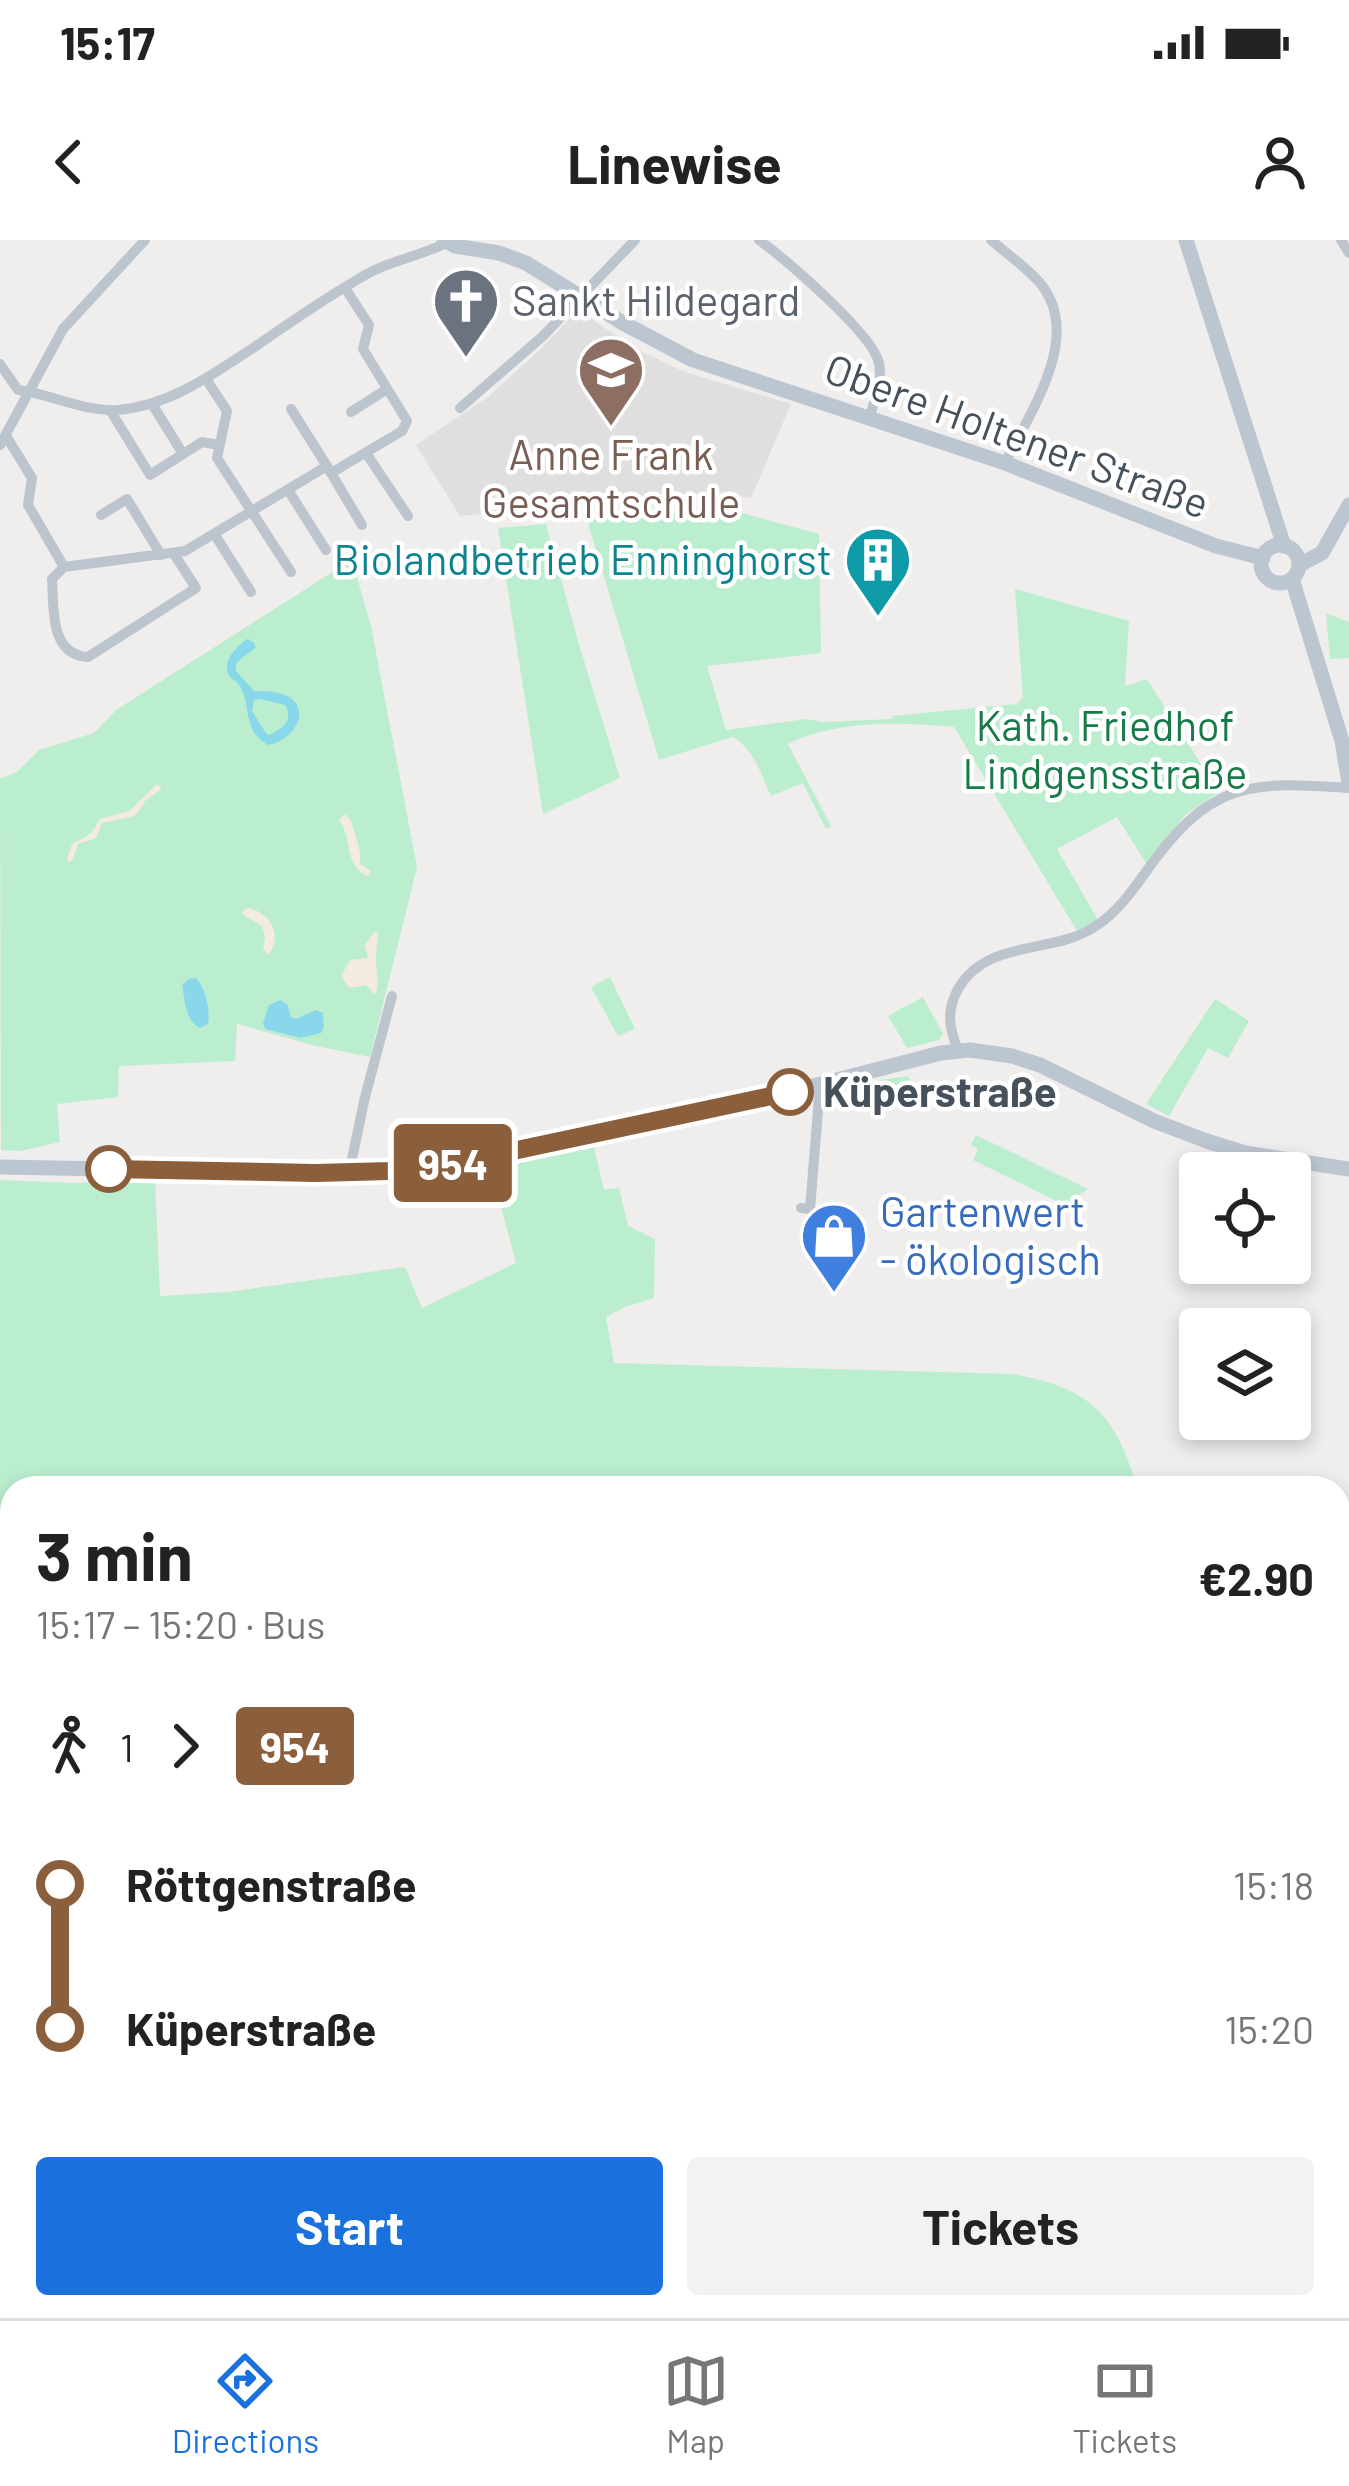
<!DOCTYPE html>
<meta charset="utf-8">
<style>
body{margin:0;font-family:Barlow,sans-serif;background:#f2f2f2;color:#222;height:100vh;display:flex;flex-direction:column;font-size:45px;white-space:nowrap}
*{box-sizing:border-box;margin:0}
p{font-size:39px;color:#767676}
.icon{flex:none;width:66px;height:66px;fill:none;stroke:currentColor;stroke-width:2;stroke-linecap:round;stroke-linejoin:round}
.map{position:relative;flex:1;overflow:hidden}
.sheet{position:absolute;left:0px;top:1236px;width:1350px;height:843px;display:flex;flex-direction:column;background:#fff;border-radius:36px 36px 0 0;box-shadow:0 6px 18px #0003}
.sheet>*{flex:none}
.badge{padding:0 24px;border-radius:9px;font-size:42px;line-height:78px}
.buttons{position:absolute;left:1179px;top:912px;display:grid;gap:24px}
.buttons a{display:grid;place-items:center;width:132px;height:132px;border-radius:12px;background:#fff;box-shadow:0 6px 18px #0003;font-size:60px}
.map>.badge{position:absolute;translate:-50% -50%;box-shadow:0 0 0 6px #fff}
.legs{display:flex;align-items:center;gap:18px;height:132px;padding:0 36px;font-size:39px}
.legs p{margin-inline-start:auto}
.summary{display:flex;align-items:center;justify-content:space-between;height:204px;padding:0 36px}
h1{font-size:66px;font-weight:700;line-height:90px}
.button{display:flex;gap:24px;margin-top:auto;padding:24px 36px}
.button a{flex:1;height:138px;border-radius:12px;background:#1a71dd;color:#fff;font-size:48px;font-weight:700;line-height:138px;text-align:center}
.button a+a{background:#f2f2f2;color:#222}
ul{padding:0 36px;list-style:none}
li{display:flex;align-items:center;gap:42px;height:144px;font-size:45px}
li i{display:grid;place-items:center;width:18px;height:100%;margin:0 15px;background:currentColor}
li i::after{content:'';width:30px;height:30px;margin:-15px;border:9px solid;border-radius:50%;background:#fff}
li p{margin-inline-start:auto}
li:first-child i{background:linear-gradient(#0000 50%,currentColor 0)}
li:last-child i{background:linear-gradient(currentColor 50%,#0000 0)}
.status{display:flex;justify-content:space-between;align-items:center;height:84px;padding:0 60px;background:#fff;direction:ltr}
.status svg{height:33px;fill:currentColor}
header{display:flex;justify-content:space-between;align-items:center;height:156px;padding:0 36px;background:#fff;font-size:54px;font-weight:700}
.tab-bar{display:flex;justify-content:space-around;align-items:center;height:168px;border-top:3px solid #e0e0e0;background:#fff;font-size:33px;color:#767676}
.tab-bar a{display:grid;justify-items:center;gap:6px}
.tab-bar .active{color:#1a71dd}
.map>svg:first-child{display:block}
</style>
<div class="status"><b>15:17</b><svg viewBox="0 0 49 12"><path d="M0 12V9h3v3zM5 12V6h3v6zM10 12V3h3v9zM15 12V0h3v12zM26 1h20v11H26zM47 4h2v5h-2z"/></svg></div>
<header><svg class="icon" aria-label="back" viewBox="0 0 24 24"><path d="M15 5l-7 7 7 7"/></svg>Linewise<svg class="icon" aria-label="person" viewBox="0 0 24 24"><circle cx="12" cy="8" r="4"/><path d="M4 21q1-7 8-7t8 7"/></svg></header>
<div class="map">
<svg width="1349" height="2078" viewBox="0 0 1349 2078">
<rect width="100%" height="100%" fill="#f0eded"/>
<!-- education -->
<polygon fill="#e1dedf" points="581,72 638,110 685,132 791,164 751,258 720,252 460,276 416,205 488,157 542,108 574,74"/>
<!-- green -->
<g fill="#bbeece">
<path d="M723,268L819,294L821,413L707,426L726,490L806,479L823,482L892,479V476L1016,464L1023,458L1015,349L1129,381L1125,446L1147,439L1219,552L1186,574L1146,623L1117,577L1057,609L1098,680L1077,691L954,487C899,482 838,480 788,504L831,586L826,589L803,543L771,556C761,535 754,508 732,497L659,520L587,280Z"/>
<polygon points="546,284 578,401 620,538 543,574 498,288"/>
<polygon points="348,322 354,327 371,386 417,627 370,817 316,806 237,784 235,821 119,826 118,857 57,864 60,902 20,911 1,910 0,539 17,532 39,510 94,493 116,470"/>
<polygon points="1326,373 1349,382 1349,418 1330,419"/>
<polygon points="610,737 635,789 618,796 591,747"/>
<polygon points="923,757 943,794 939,800 907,808 888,776"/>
<polygon points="1215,759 1249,781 1228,818 1208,808 1169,876 1146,864"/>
<polygon points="907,836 920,850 915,866 877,851 874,841"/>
<polygon points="976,895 1088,949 1064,965 973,920 978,909 971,905"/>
<path d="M593,903L604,950L619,948L628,986L655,999L654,1058L625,1067L606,1077L614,1123L1012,1134C1089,1147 1116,1173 1137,1248H12V1430L0,1428V940L77,943L155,940L160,1056L228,1052L405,1027L422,1068L516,1023L490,925Z"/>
<polygon points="1349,1870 1349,2004 1338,2001 1338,1961 1347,1871"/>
<polygon points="1087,2067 1284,2067 1297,2070 1349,2070 1349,2078 1099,2078"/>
</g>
<!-- sand -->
<g fill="#f2ebde">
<path d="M156,545L161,546L160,550L145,561L135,576L102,583L96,598L78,604L72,621L67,622C73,593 74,607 91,593C95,589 97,583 100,579L129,571Z"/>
<path d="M345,574L351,580C354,595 362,608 360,624L371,631L367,636C343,624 353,599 339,580Z"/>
<path d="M250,668C272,676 282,694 269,715L263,709L265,697L262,686L242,674L244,669Z"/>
<path d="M374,692H378C378,700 376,711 376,719C376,732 380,743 375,755L366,745L349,748L341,736L350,720L368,718L365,705Z"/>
</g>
<!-- water -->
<g fill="#89d7eb" fill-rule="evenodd">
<path d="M247,399L253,402L256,407C249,414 242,416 236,424V431L254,451C264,451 276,451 285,455C314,468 294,501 268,505C241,490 252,463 239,445C234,437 230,442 227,430C225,417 238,406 247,399ZM260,459L285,465C294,481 283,488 269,495L266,493L252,471L254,460Z"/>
<path d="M196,738C205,747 211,771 208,784L200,788C185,780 185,760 182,745L189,739Z"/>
<polygon points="280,760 287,764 291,777 296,779 316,770 323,773 324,787 321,793 301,798 265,789 263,783 269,765"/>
</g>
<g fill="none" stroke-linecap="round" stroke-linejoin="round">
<!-- stream -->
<polyline stroke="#89d7eb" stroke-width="3" points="1150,2078 1159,2067"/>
<!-- street -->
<g stroke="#bcc5cd" stroke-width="10">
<path d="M759,0C785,19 873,94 879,123C883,142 874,161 869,179"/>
<path d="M991,0C1007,14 1026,27 1040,43C1084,96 1030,172 1005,223"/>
<polyline points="1341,0 1349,13"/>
<path d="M0,124L18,150C52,154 83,172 118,170C172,165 215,133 259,104C292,81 326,58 360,38C387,21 418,17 446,3"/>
<polyline points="206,139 227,171 217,218 291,332"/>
<polyline points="152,164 183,214"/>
<polyline points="460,168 543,96 635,0"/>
<polyline points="291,169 327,226"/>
<polyline points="110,170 150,235 202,202 219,205"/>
<polyline points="351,172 387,149"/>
<polyline points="6,196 32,238 28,265 64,327"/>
<polyline points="0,205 63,89 145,0"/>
<polyline points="366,213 408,276"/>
<polyline points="331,233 362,285"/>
<polyline points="288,250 326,310"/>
<polyline points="101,275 127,259 161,315"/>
<polyline points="215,295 251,352"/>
<path d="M174,314L196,348L88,417C49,415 54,367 52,339L64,327L185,311L327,226L331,233L402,191L407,181L363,109L369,85L345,48"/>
<path d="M958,810C949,788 946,771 958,749C987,698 1054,715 1096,686C1122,669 1138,642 1156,618C1215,539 1258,542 1349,548"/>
<polyline points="349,933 365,857 392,756"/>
<polyline points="801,968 810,969 820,845"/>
<polyline points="1338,1353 1349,1349"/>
<polyline points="1338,1866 1349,1859"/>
<polyline points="1291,2067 1349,2068"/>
</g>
<!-- secondary -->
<g stroke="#bbc6d1" stroke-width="15">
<polyline points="444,0 455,6 499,13 526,23 623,83 693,120 1005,223 1216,306 1263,318"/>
<polyline points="1186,0 1284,306"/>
<circle cx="1280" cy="324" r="19"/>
<polyline points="1299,325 1322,313 1349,265"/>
<polyline points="1292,339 1342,501 1349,543"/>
<polyline points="0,927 316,933 390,931 475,919 790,852 941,813 970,810 1012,816 1040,825 1154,881 1204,900 1245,913 1349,929"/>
</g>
</g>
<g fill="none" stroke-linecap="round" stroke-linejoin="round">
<!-- line-1 casing -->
<g stroke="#fff" stroke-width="27">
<polyline id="line-1" points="109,929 316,933 390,931 475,919 790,852"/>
</g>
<!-- line-1 -->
<use href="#line-1" stroke="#8b5e3c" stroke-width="18"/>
</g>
<!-- icons -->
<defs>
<g id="church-pin" transform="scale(3.45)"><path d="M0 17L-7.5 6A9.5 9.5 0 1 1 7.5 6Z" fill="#6b7280" stroke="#fff"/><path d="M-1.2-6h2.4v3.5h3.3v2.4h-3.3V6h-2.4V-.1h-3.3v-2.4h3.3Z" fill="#fff"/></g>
<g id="school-pin" transform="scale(3.45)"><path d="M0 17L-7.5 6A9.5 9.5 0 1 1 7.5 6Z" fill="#8d6e63" stroke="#fff"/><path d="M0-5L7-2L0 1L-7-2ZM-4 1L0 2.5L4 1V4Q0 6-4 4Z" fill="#fff"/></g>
<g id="building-pin" transform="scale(3.45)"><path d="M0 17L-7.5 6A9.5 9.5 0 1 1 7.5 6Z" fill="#0f9aa8" stroke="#fff"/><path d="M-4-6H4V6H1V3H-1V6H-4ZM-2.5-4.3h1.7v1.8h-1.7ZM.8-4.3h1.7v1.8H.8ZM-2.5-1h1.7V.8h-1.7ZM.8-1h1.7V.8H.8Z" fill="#fff"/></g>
<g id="shop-pin" transform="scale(3.45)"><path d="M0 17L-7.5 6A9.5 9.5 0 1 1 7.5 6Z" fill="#3f7fe0" stroke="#fff"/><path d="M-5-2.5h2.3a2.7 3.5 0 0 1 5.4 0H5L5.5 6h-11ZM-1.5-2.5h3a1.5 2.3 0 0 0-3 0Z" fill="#fff"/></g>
</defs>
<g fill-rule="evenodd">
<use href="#church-pin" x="466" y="61"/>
<use href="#school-pin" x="611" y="130"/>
<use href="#building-pin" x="878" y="320"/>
<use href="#shop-pin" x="834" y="996"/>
</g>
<!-- markers -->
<g fill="#fff" stroke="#8b5e3c" stroke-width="6">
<circle cx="790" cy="852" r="21"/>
<circle cx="109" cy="929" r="21"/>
</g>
<g text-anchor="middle" stroke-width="9" stroke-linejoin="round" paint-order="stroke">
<!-- worship labels -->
<g font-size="42" fill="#5b616d" stroke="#fff" text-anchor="start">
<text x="512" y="76">Sankt Hildegard</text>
</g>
<!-- street labels -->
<g font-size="42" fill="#46515b" stroke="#fff">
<text transform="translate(1017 196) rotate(20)" y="15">Obere Holtener Straße</text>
</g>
<!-- education labels -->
<g font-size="42" fill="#785e54" stroke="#fff">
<text x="611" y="230">Anne Frank<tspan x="611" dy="48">Gesamtschule</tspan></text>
</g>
<!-- culture labels -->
<g font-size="42" fill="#0d838f" stroke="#fff" text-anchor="end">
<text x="832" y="335">Biolandbetrieb Enninghorst</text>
</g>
<!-- park labels -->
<g font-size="42" fill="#177b48" stroke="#fff">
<text x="1105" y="501">Kath. Friedhof<tspan x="1105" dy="48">Lindgensstraße</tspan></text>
</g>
<!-- stop labels -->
<g font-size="42" font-weight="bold" fill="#46515b" stroke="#fff" text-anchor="start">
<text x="823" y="867">Küperstraße</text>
</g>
<!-- shop labels -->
<g font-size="42" fill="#366cbe" stroke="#fff" text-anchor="start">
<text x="880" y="987">Gartenwert<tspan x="880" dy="48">- ökologisch</tspan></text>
</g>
</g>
</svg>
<div class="buttons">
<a><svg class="icon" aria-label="locate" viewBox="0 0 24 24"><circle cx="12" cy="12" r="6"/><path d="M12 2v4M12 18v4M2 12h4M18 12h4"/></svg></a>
<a><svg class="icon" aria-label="layers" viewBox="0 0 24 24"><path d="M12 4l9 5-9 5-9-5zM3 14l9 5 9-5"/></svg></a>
</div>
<b class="badge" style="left:453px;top:923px;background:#8b5e3c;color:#fff">954</b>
<section class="sheet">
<div class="summary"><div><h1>3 min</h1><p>15:17 – 15:20 · Bus</p></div><b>€2.90</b></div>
<div class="legs"><svg class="icon" aria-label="walk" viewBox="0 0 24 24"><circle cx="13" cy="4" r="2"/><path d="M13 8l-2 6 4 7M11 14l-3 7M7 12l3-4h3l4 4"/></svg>1<svg class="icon" aria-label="forward" viewBox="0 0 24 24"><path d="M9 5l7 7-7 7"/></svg><b class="badge" style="background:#8b5e3c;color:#fff">954</b></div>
<ul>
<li><i style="color:#8b5e3c"></i><b>Röttgenstraße</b><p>15:18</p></li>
<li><i style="color:#8b5e3c"></i><b>Küperstraße</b><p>15:20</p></li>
</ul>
<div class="button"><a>Start</a><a>Tickets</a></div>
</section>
</div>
<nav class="tab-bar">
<a class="active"><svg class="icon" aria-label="directions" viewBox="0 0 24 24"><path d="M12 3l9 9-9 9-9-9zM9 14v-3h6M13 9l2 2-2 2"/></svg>Directions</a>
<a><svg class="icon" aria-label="map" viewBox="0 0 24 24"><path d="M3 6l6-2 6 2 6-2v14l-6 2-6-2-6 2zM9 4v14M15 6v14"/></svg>Map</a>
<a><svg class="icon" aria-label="tickets" viewBox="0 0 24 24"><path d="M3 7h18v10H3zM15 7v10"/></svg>Tickets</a>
</nav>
